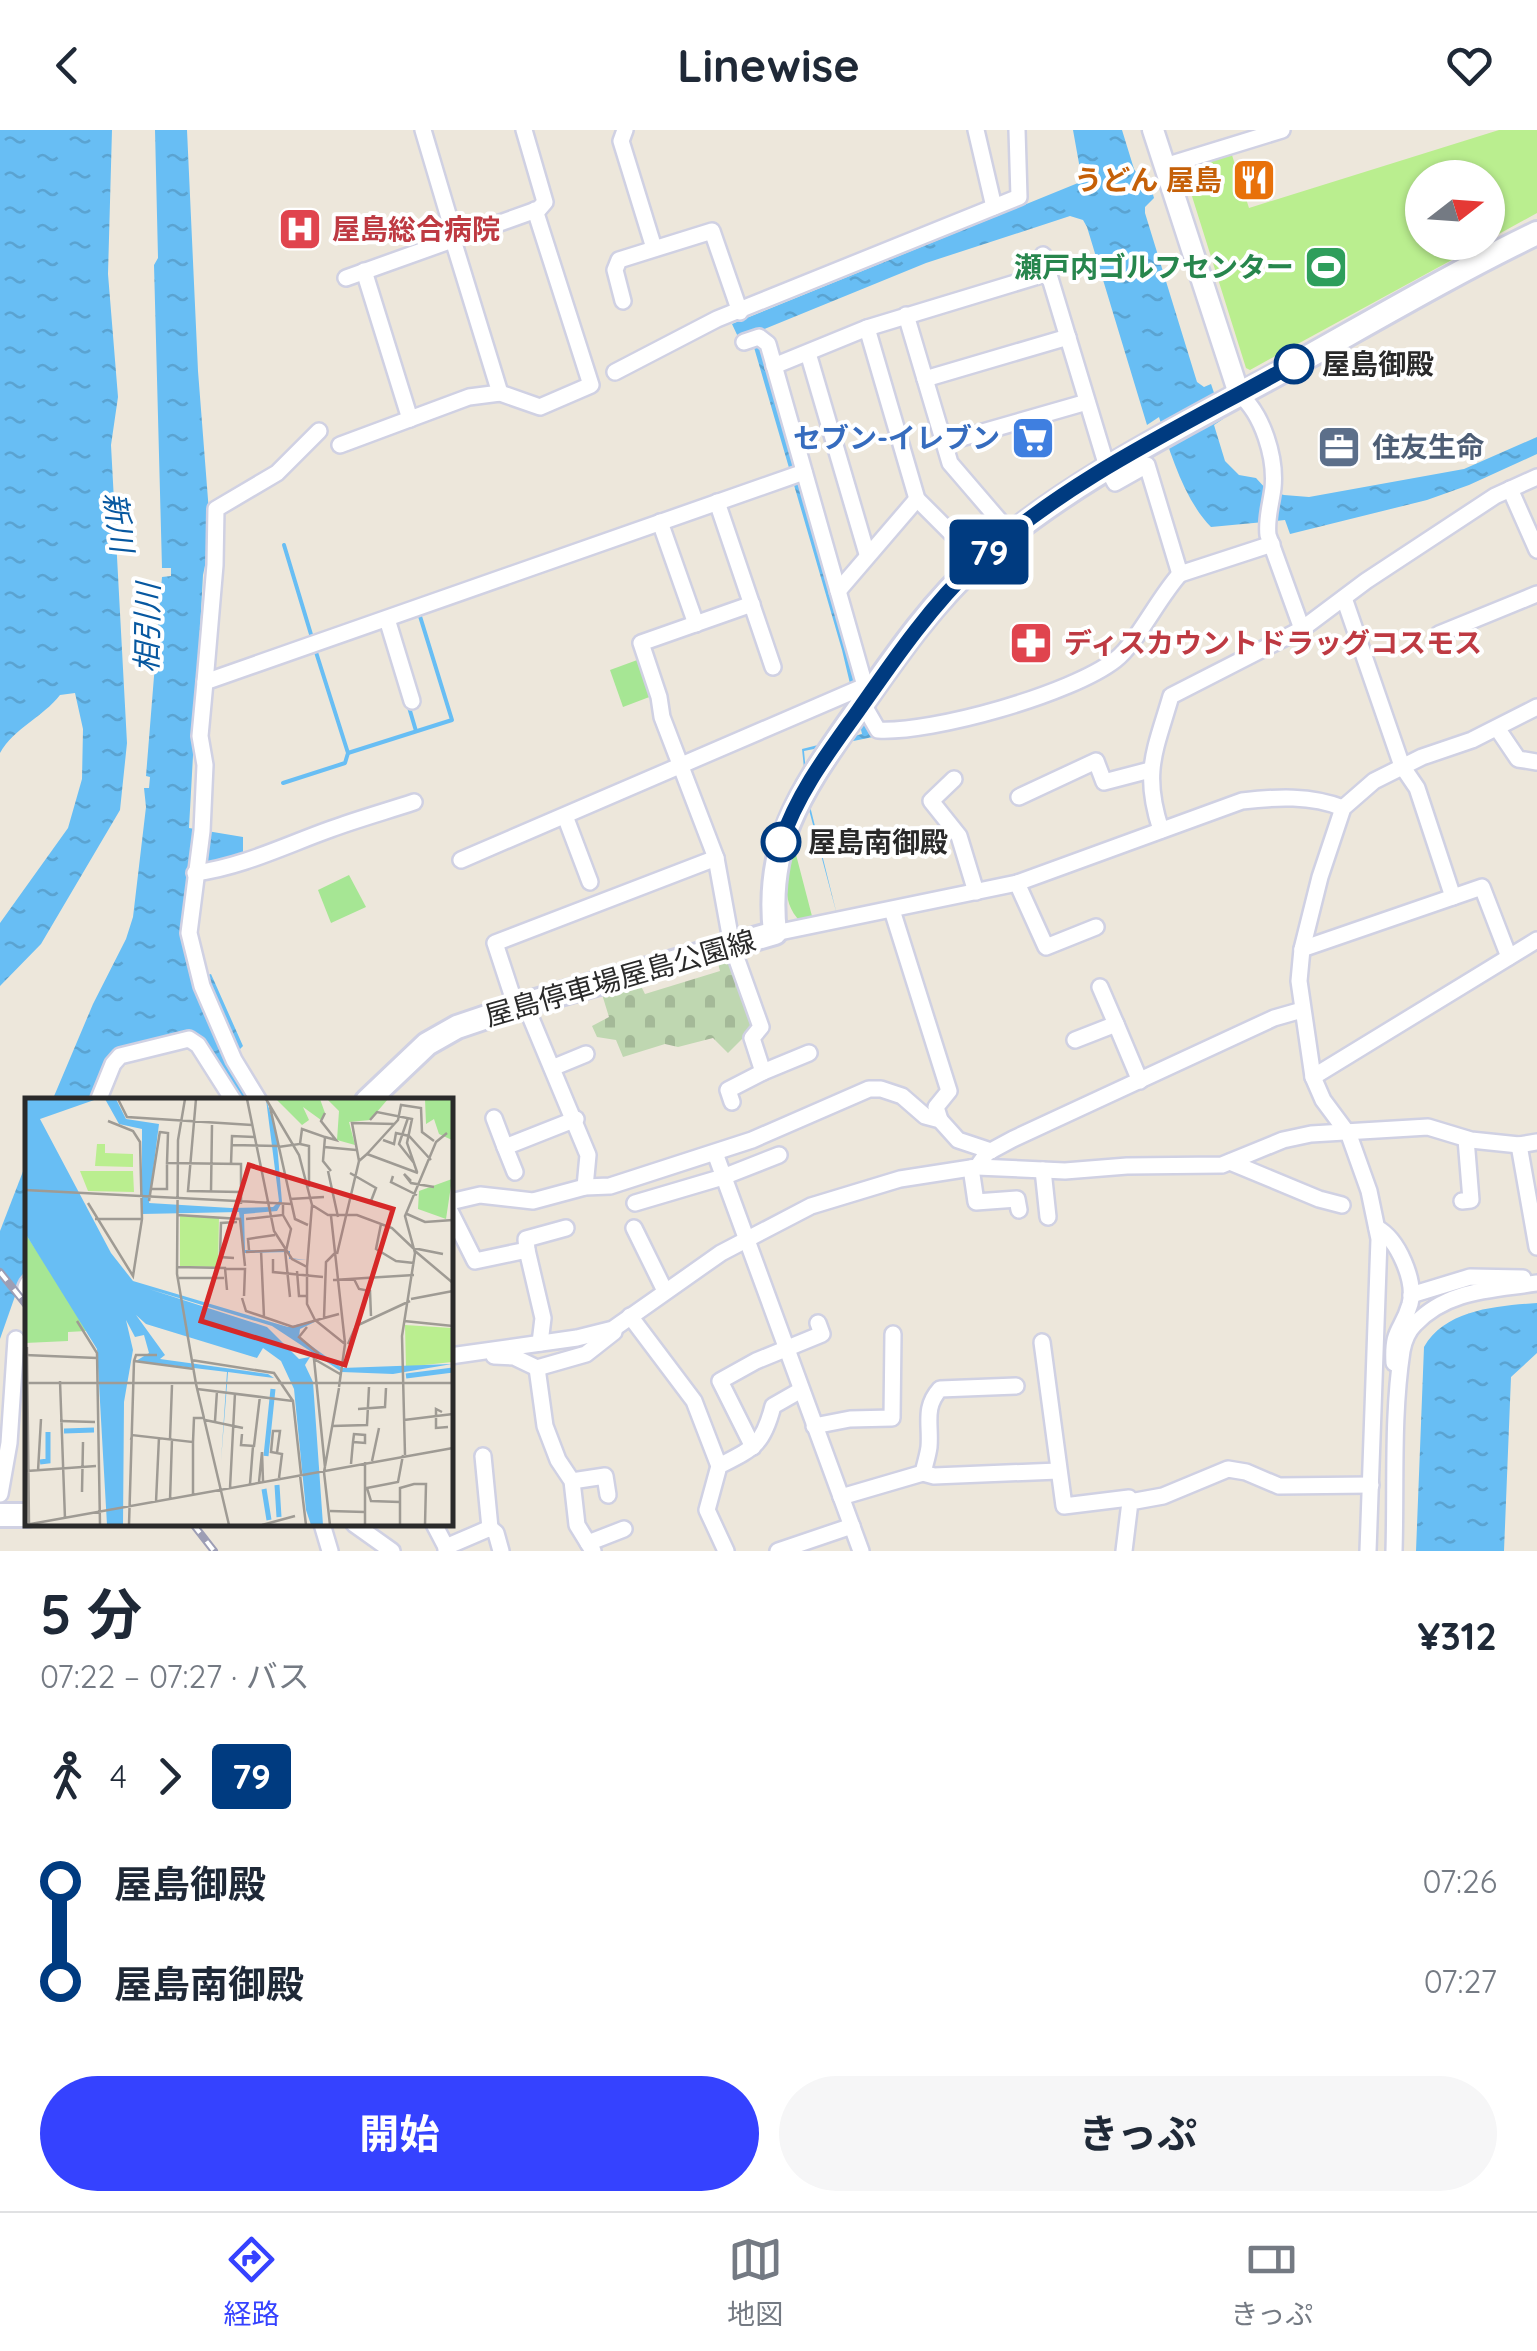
<!DOCTYPE html>
<html lang="ja">
<meta charset="utf-8">
<style>
body{margin:0;font-family:Quicksand,"Noto Sans JP",sans-serif;background:#f6f6f7;color:#1f2937;height:100vh;display:flex;flex-direction:column;font-size:38px;white-space:nowrap}
*{box-sizing:border-box;margin:0}
p{font-size:32px;color:#747a83}
.icon{flex:none;width:55px;height:55px;fill:none;stroke:currentColor;stroke-width:2;stroke-linecap:round;stroke-linejoin:round}
.map{position:relative;height:1421px;overflow:hidden}
.side{display:flex;flex-direction:column;background:#fff;flex:1}
.side>*{flex:none}
.badge{padding:0 20px;border-radius:8px;font-size:35px;line-height:65px}
.needle{width:65px;rotate:73deg}
.fabs{position:absolute;left:1405px;top:30px;display:grid;gap:20px}
.fabs a{display:grid;place-items:center;width:100px;height:100px;border-radius:50%;background:#fff;box-shadow:0 2px 8px #0004;font-size:50px}
.map>.badge{position:absolute;translate:-50% -50%;box-shadow:0 0 0 5px #fff}
.legs{display:flex;align-items:center;gap:15px;height:110px;padding:0 40px;font-size:32px}
.legs p{margin-inline-start:auto}
.headline{display:flex;align-items:center;justify-content:space-between;height:170px;padding:0 40px}
h1{font-size:55px;font-weight:700;line-height:75px}
.primary-button{display:flex;gap:20px;margin-top:auto;padding:20px 40px}
.primary-button a{flex:1;height:115px;border-radius:60px;background:#3542ff;color:#fff;font-size:40px;font-weight:700;line-height:115px;text-align:center}
.primary-button a+a{background:#f6f6f7;color:#1f2937}
ul{padding:0 40px;list-style:none}
li{display:flex;align-items:center;gap:35px;height:100px;font-size:38px}
li i{display:grid;place-items:center;width:15px;height:100%;margin:0 12px;background:currentColor}
li i::after{content:'';width:25px;height:25px;margin:-12px;border:8px solid;border-radius:50%;background:#fff}
li p{margin-inline-start:auto}
li:first-child i{background:linear-gradient(#0000 50%,currentColor 0)}
li:last-child i{background:linear-gradient(currentColor 50%,#0000 0)}
header{display:flex;justify-content:space-between;align-items:center;height:130px;padding:0 40px;background:#fff;font-size:45px;font-weight:700}
.dock{display:flex;justify-content:space-around;align-items:center;height:140px;border-top:2px solid #e0e1e3;background:#fff;font-size:28px;color:#747a83}
.dock a{display:grid;justify-items:center;gap:5px}
.dock .selected{color:#3542ff}
.map>svg:first-child{display:block}
</style>
<header><svg class="icon" aria-label="back" viewBox="0 0 24 24"><path d="M15 5l-7 7 7 7"/></svg>Linewise<svg class="icon" aria-label="heart" viewBox="0 0 24 24"><path d="M12 20l-8-8c-3-5 5-10 8-4 3-6 11-1 8 4z"/></svg></header>
<div class="map">
<svg width="1537" height="1421" viewBox="0 0 1537 1421">
<defs>
<pattern id="cemetery-stones" width="16" height="16" patternUnits="userSpaceOnUse" patternTransform="scale(2.5)"><rect width="16" height="16" fill="#bfd7b1"/><path d="M2 7V4a2 2 0 0 1 4 0v3zM10 15v-3a2 2 0 0 1 4 0v3z" fill="#a4b998"/></pattern>
<pattern id="water-ripples" width="26" height="14" patternUnits="userSpaceOnUse" patternTransform="scale(2.5)"><rect width="26" height="14" fill="#68bef4"/><path d="M2 4q2-2 4 0t4 0M15 11q2-2 4 0t4 0" fill="none" stroke="#5aa3d1"/></pattern>
</defs>
<rect width="100%" height="100%" fill="#ede7db"/>
<!-- grass -->
<g fill="#a6e694">
<polygon points="640,529 652,566 623,577 610,540"/>
<path d="M793,713L813,790L801,792C778,770 788,740 793,713Z"/>
<polygon points="349,745 366,777 331,793 318,760"/>
</g>
<!-- cemetery -->
<polygon fill="url(#cemetery-stones)" points="732,826 756,895 728,923 713,908 678,917 665,914 623,927 616,910 597,907 592,896 609,887 601,861 638,850 645,864 720,841 717,829"/>
<!-- pitch -->
<polygon fill="#baee8f" points="1499,0 1537,0 1537,83 1488,110 1488,48 1422,48 1422,112 1483,113 1268,230 1250,240 1246,238 1185,44 1188,36 1231,22 1249,78"/>
<!-- water -->
<g fill="url(#water-ripples)">
<path d="M0,0H112L108,144L118,267L111,315L127,613L120,680L41,814L0,856V793L68,698L82,649L83,599L75,563L60,565C43,587 14,598 0,623Z"/>
<polygon points="155,0 187,0 198,241 211,408 203,445 189,698 243,707 243,725 207,738 192,737 196,848 211,844 243,916 228,931 254,971 241,971 202,912 123,921 93,971 52,971 93,874 126,809 133,787 146,677 144,658 149,658 150,647 146,646 162,447 171,446 171,438 162,438 154,135 158,128"/>
<path d="M1073,0H1122L1134,39L1136,42L1146,40L1154,68L1145,77V83L1197,252L1204,257L1211,254L1223,289L1214,295L1225,331L1239,345L1256,348L1267,360L1284,365L1309,367L1464,339L1537,307V324L1469,355L1427,370L1290,404L1285,390L1211,397C1185,371 1170,323 1159,287L1147,295L1087,97L1083,90L1070,86L926,133L757,202L873,607L804,621L809,672L837,785L808,676L802,619L862,604L842,520L753,214L739,209L732,194L1078,53L1080,39Z"/>
<polygon points="27,1031 27,1132 0,1209 0,1101"/>
<path d="M1537,1173V1223L1511,1247L1504,1421H1416L1424,1217C1446,1179 1498,1176 1537,1173Z"/>
</g>
<g fill="none" stroke-linecap="round" stroke-linejoin="round">
<!-- stream -->
<g stroke="#68bef4" stroke-width="4">
<polyline points="284,415 313,511"/>
<polyline points="408,574 416,601"/>
<polyline points="348,623 452,590 419,483"/>
<polyline points="283,653 345,633 348,623 315,519"/>
</g>
<!-- minor casing -->
<g stroke="#d0d1e3" stroke-width="20">
<g id="minor">
<polyline points="423,0 450,91"/>
<polyline points="625,0 621,11 654,118"/>
<polyline points="976,0 994,77"/>
<polyline points="1165,36 1282,0"/>
<polyline points="453,110 500,263"/>
<polyline points="1043,125 1108,340 1115,353 1147,335 1180,444 1272,414"/>
<polyline points="364,141 410,289"/>
<polyline points="346,148 539,79 545,72 524,0"/>
<polyline points="623,171 615,140 619,130 712,101 740,182"/>
<polyline points="906,185 950,333 1011,404"/>
<polyline points="867,198 1048,143"/>
<polyline points="744,212 759,207 768,214 865,556 871,561"/>
<polyline points="808,223 867,424"/>
<polyline points="774,236 867,198 917,369 979,431"/>
<polyline points="615,242 717,189 1019,67 1017,0"/>
<polyline points="925,249 1068,207"/>
<path d="M1239,264C1263,284 1276,328 1273,358C1271,374 1266,389 1268,405L1302,499"/>
<polyline points="944,313 1087,272"/>
<polyline points="340,315 469,267 500,263 540,277 591,255 535,80"/>
<polyline points="1510,359 1537,420"/>
<polyline points="717,372 773,537"/>
<polyline points="660,392 696,494"/>
<polyline points="838,461 917,369"/>
<polyline points="1344,468 1402,636 1417,658 1453,767"/>
<polyline points="387,489 412,571"/>
<polyline points="1439,504 1537,464"/>
<polyline points="205,552 215,435 216,379 277,343 319,301"/>
<path d="M863,574L878,600C933,603 1071,564 1115,530C1137,513 1158,468 1180,444"/>
<polyline points="1497,598 1518,629 1537,632"/>
<polyline points="954,649 931,671 959,706 976,762"/>
<polyline points="1019,667 1096,631 1104,652 1150,640"/>
<polyline points="565,686 590,752"/>
<path d="M1161,700C1142,642 1155,621 1171,566L1302,499L1366,451L1495,366L1537,347"/>
<polyline points="461,730 865,556"/>
<path d="M195,743C242,737 286,715 331,699C358,689 387,681 414,672"/>
<polyline points="1017,753 1046,817 1096,797"/>
<polyline points="892,780 949,961 936,977 940,990"/>
<path d="M775,803L1017,753L1242,671C1276,667 1311,665 1343,678"/>
<polyline points="1302,819 1482,757 1509,827"/>
<polyline points="1100,857 1116,894"/>
<polyline points="525,874 588,1025 585,1057"/>
<polyline points="516,877 495,813 716,728"/>
<polyline points="1075,910 1116,894 1140,951"/>
<polyline points="552,938 586,924"/>
<polyline points="763,942 809,923"/>
<polyline points="1313,947 1537,810"/>
<polyline points="98,971 113,934 120,926 189,909 198,915 233,970"/>
<polyline points="259,971 234,930 202,856 189,803 202,701 205,635 200,606 205,552 804,342"/>
<polyline points="732,972 728,960 763,942 752,908 761,897 732,816 716,728 662,587 659,567 641,513 752,474"/>
<polyline points="494,988 505,1017"/>
<polyline points="1519,1015 1537,1117"/>
<polyline points="715,1023 861,1421"/>
<polyline points="1230,1032 1319,1069 1342,1075"/>
<polyline points="977,1037 1065,1041 1127,1036 1222,1035 1283,1010 1311,1004 1428,997 1471,1010 1519,1015 1537,1012"/>
<polyline points="971,1038 976,1072 1017,1069 1019,1080"/>
<polyline points="1043,1040 1048,1087"/>
<polyline points="515,1042 505,1017 576,989"/>
<polyline points="1462,1071 1471,1070 1466,1009"/>
<polyline points="450,1072 480,1065 533,1071 585,1057 610,1056 752,1010 869,959 881,959 902,966 925,986 940,990 958,1010 991,1021"/>
<polyline points="635,1073 723,1047 779,1025"/>
<polyline points="450,1081 475,1131 527,1120 543,1188 540,1213"/>
<polyline points="634,1098 665,1161"/>
<path d="M1377,1098C1398,1109 1416,1151 1410,1174C1402,1202 1392,1198 1394,1233"/>
<polyline points="527,1120 526,1109 566,1098"/>
<polyline points="26,1157 28,1153"/>
<polyline points="1411,1165 1470,1147 1523,1148"/>
<polyline points="630,1186 694,1271 719,1336"/>
<polyline points="1042,1212 1064,1376 1129,1368 1130,1372"/>
<polyline points="450,1226 577,1208 613,1199 721,1123 811,1076 900,1049 977,1037 987,1023 1013,1009 1274,888 1302,880"/>
<polyline points="494,1226 514,1227 537,1238 586,1224 614,1202"/>
<polyline points="537,1238 545,1296 558,1330 572,1351 577,1395 593,1421"/>
<polyline points="814,1296 850,1289 892,1288 893,1204"/>
<polyline points="753,1317 720,1251 756,1231 822,1204 818,1193"/>
<polyline points="923,1343 934,1346 1058,1341"/>
<polyline points="572,1351 605,1346 608,1365"/>
<polyline points="0,1364 9,1313 16,1209"/>
<path d="M841,1367L923,1343C925,1334 928,1325 929,1317C931,1294 923,1278 940,1259L1016,1256"/>
<polyline points="322,1394 330,1421"/>
<polyline points="354,1394 392,1421"/>
<polyline points="434,1394 446,1417"/>
<polyline points="490,1398 496,1403 501,1421"/>
<polyline points="588,1413 624,1399"/>
<polyline points="446,1421 446,1417 490,1398 483,1326"/>
<path d="M726,1421L707,1380L719,1336C754,1318 763,1315 773,1276L801,1260"/>
<polyline points="778,1421 852,1396"/>
<polyline points="1124,1421 1130,1372 1163,1366 1228,1339 1246,1342 1279,1356 1371,1355"/>
<polyline points="1368,1421 1379,1109 1369,1061 1349,1005 1323,970 1313,947 1299,851 1302,819 1320,747 1343,678 1374,651 1422,627 1472,610 1537,577"/>
<path d="M1394,1421C1396,1355 1392,1286 1402,1221C1404,1210 1408,1201 1415,1194C1448,1159 1494,1160 1537,1153"/>
</g>
</g>
<!-- tertiary casing -->
<g stroke="#d0d1e3" stroke-width="25">
<polyline id="tertiary" points="1153,0 1239,264"/>
</g>
<!-- secondary casing -->
<g stroke="#d0d1e3" stroke-width="28">
<g id="secondary">
<path d="M367,971L427,914L457,897L525,874L775,803C765,715 800,663 848,594C889,536 927,477 981,429C1066,354 1171,302 1270,248C1359,199 1446,147 1537,103"/>
<polyline points="0,1385 28,1385"/>
</g>
</g>
<!-- minor -->
<use href="#minor" stroke="#fff" stroke-width="15"/>
<!-- tertiary -->
<use href="#tertiary" stroke="#fff" stroke-width="20"/>
<!-- secondary -->
<use href="#secondary" stroke="#fff" stroke-width="22"/>
<!-- rail casing -->
<g stroke="#9d9eb5" stroke-width="8">
<g id="rail">
<polyline points="0,1142 28,1177"/>
<polyline points="193,1394 214,1421"/>
</g>
</g>
<!-- rail -->
<use href="#rail" stroke="#fff" stroke-width="4" stroke-dasharray="11" stroke-linecap="butt"/>
</g>
<g fill="none" stroke-linecap="round" stroke-linejoin="round">
<!-- line-1 casing -->
<g stroke="#fff" stroke-width="22">
<path id="line-1" d="M781,712C798,662 828,623 858,581C895,528 930,477 977,432C1068,348 1187,294 1294,234"/>
</g>
<!-- line-1 -->
<use href="#line-1" stroke="#003b80" stroke-width="15"/>
</g>
<!-- icons -->
<defs>
<g id="restaurant-square" transform="scale(2.25)"><rect x="-9" y="-9" width="18" height="18" rx="4" fill="#e8710a" stroke="#fff"/><path d="M-5-6h1v4h1v-4h1v4h1v-4h1v5L-1.5 .5V6h-2V.5L-5-1ZM5-6V6H3V1.5H1.5Q1.5-4 5-6Z" fill="#fff"/></g>
<g id="hospital-square" transform="scale(2.25)"><rect x="-9" y="-9" width="18" height="18" rx="4" fill="#e0444e" stroke="#fff"/><path d="M-5-5h3v3.5h4V-5h3V5h-3V1.5h-4V5h-3Z" fill="#fff"/></g>
<g id="stadium-square" transform="scale(2.25)"><rect x="-9" y="-9" width="18" height="18" rx="4" fill="#2e9e5b" stroke="#fff"/><path d="M0-5a6.5 5 0 1 0 0 10a6.5 5 0 1 0 0-10ZM-3.5-1.8h7v3.6h-7Z" fill="#fff"/></g>
<g id="supermarket-square" transform="scale(2.25)"><rect x="-9" y="-9" width="18" height="18" rx="4" fill="#3f7fe0" stroke="#fff"/><path d="M-6-5.5h2.5l.6 2H6L4.5 2H-2.5L-4.4-4H-6ZM-1.5 3.2a1.3 1.3 0 1 0 .1 0ZM3 3.2a1.3 1.3 0 1 0 .1 0Z" fill="#fff"/></g>
<g id="office-square" transform="scale(2.25)"><rect x="-9" y="-9" width="18" height="18" rx="4" fill="#5c6f8a" stroke="#fff"/><path d="M-6-3h4V-5.5h4V-3h4V5H-6ZM-1-4.5V-3h2v-1.5ZM-6 0V1H6V0Z" fill="#fff"/></g>
<g id="pharmacy-square" transform="scale(2.25)"><rect x="-9" y="-9" width="18" height="18" rx="4" fill="#e0444e" stroke="#fff"/><path d="M-2-6h4v4h4v4h-4v4h-4v-4h-4v-4h4Z" fill="#fff"/></g>
</defs>
<g fill-rule="evenodd">
<use href="#restaurant-square" x="1254" y="50"/>
<use href="#hospital-square" x="300" y="99"/>
<use href="#stadium-square" x="1326" y="137"/>
<use href="#supermarket-square" x="1033" y="308"/>
<use href="#office-square" x="1339" y="317"/>
<use href="#pharmacy-square" x="1031" y="513"/>
</g>
<!-- markers -->
<g fill="#fff" stroke="#003b80" stroke-width="5">
<circle cx="1294" cy="234" r="18"/>
<circle cx="781" cy="712" r="18"/>
</g>
<g text-anchor="middle" stroke-width="8" stroke-linejoin="round" paint-order="stroke">
<!-- food labels -->
<g font-size="28" font-weight="bold" fill="#c56008" stroke="#fff" text-anchor="end">
<text x="1222" y="60">うどん 屋島</text>
</g>
<!-- health labels -->
<g font-size="28" font-weight="bold" fill="#be3a42" stroke="#fff" text-anchor="start">
<text x="332" y="109">屋島総合病院</text>
<text x="1064" y="523">ディスカウントドラッグコスモス</text>
</g>
<!-- leisure labels -->
<g font-size="28" font-weight="bold" fill="#27864d" stroke="#fff" text-anchor="end">
<text x="1294" y="147">瀬戸内ゴルフセンター</text>
</g>
<!-- stop labels -->
<g font-size="28" font-weight="bold" fill="#2a2a2a" stroke="#fff" text-anchor="start">
<text x="1322" y="244">屋島御殿</text>
<text x="808" y="722">屋島南御殿</text>
</g>
<!-- shop labels -->
<g font-size="28" font-weight="bold" fill="#366cbe" stroke="#fff" text-anchor="end">
<text x="1000" y="318">セブン-イレブン</text>
</g>
<!-- service labels -->
<g font-size="28" font-weight="bold" fill="#4e5e75" stroke="#fff" text-anchor="start">
<text x="1372" y="327">住友生命</text>
</g>
<!-- street labels -->
<g font-size="28" fill="#2a2a2a" stroke="#fff">
<text transform="translate(620 848) rotate(-16)" y="10">屋島停車場屋島公園線</text>
</g>
<!-- water labels -->
<g font-size="30" font-style="italic" fill="#0758a0" stroke="#fff">
<text transform="translate(118 392) rotate(82)" y="10">新川</text>
<text transform="translate(148 498) rotate(-89)" y="10">相引川</text>
</g>
</g>
<!-- overview -->
<g transform="translate(25 968)">
<rect width="428" height="428" fill="#ede7db"/>
<path d="M0,135L59,226L61,233L43,234V243L0,245Z" fill="#a6e694"/>
<path d="M251,1H295L300,15L296,22L278,9L284,22L277,27ZM302,1H363L345,22L324,24L330,47L312,42L314,13ZM400,1H427V42L414,36L409,21L401,26ZM427,81L421,121L393,111L394,93Z" fill="#a6e694"/>
<path d="M72,46H80V55L108,56V69L70,68ZM55,73H108L109,94L63,93ZM155,118L194,119L193,169L155,168ZM380,227L427,230V264L381,269Z" fill="#baee8f"/>
<path d="M0,1H72L15,21L86,155L108,183L263,229L298,220L275,231L274,239L317,270L427,266L368,276L317,274L247,228L124,191L242,229L274,261L285,259L280,267L288,284L298,427H286L281,412L269,291L256,263L238,250L232,260L121,226L111,217L140,257L135,261L243,276L249,280L203,274L196,363L202,274L111,263L124,255L119,237L110,239L101,222L108,252L99,304L98,427H82L72,251L0,135ZM80,1H91L101,21L134,26L124,105L206,110L248,109L254,103L241,1L251,34L257,104L252,113L219,116L220,152L265,153V160L282,162L264,161V154L219,155L214,114L117,116V31L94,26Z" fill="#68bef4"/>
<path fill="none" stroke="#68bef4" stroke-width="5" d="M381,278L428,272M39,333L69,332M241,358L248,291M15,364L23,363V334M252,387L254,419M239,391L244,422"/>
<path fill="none" stroke="#9f9b94" stroke-width="2.5" d="M93,1L102,19L227,27M160,1L153,42L152,176L171,286M171,1L163,93L216,94M222,1L249,133L267,161L282,169V206L290,222L320,246L314,289M241,1L274,57L287,107L303,117H332L367,130L388,150L418,156M245,9L270,121L283,127M300,15L296,23L311,42L300,39M383,20L374,46L389,65M345,22L352,14L387,21L382,45L392,74M135,34L143,35L142,65L216,66V106M358,42L369,46L371,35L384,38L406,62M275,46L284,48V89M207,47L253,48M253,49L275,46L277,31L300,39L298,63L306,73M299,49L331,52M342,56L373,22L376,7L396,10L397,34L409,43M334,63L327,25L370,26M206,66L207,38L229,39M303,73L313,119M325,75L351,90L346,103L326,100M368,78L366,84L392,97M386,83L379,76L386,85L409,89M126,91H142V65M0,92L267,106M186,93L187,27M265,101L299,99M124,103L135,33M63,105L108,178L117,121L115,44L108,33L83,23M382,116L400,124L428,122M152,117L215,121L220,168M258,117L266,131L261,153M306,118L320,245M70,121H117M221,121L258,117V107M356,126L351,151L371,163L389,165M224,152L223,141L250,137M236,152L239,219L268,229L299,220M260,152L265,199M390,153L428,185M221,154L260,152M311,154L301,164L299,220L314,216M312,156L334,63L342,56L393,75M209,160L195,159L196,125L212,124M248,161V174L298,179M152,169L200,170L202,192M282,169L287,107M201,171H220L219,198M272,173L274,198H281M154,180H199M329,181L334,191L345,193L346,218M308,182L389,177M217,200L221,213L239,219M386,201L428,193M52,223L72,255L75,427M379,223L428,228M282,229L274,239L294,256M323,246L331,228L385,203M2,249L4,427M0,257L72,260M166,262L249,275L268,303M109,263L169,271M35,283L40,421M0,285H428M171,286L204,427M172,291L268,303L276,376M333,311L360,309L361,290M417,314L411,311V330L423,329M180,322L218,330M379,322L428,316M35,323L70,324M190,323L192,293M307,328L342,327L344,289M217,336L216,347L229,348L235,298M145,341L147,287M106,342L107,337L168,344V397M168,344L169,320H180M252,355L255,333H248L246,354L257,356L254,380M380,357L377,238L390,155L380,118L411,44L422,35M347,363L354,330M340,364V427M326,366L328,344L329,336L340,337V345L328,344M300,369L289,261L315,276M2,373L71,368M13,373L16,321M275,377L281,427M234,384L237,354L238,383M225,386L228,348M205,390L210,295M57,394L58,344M145,402L147,341M131,404L134,339M375,404L346,403L342,390L373,384L378,357M305,413L340,414M0,427L428,350M104,427L109,263L111,257H132M237,427L270,418M305,427L299,374L314,290M375,427V390L389,386H401L400,427"/>
<path fill="#d62828" fill-opacity="0.15" stroke="#d62828" stroke-width="5" d="M224,67L368,111L320,267L176,223Z"/>
<rect width="428" height="428" fill="none" stroke="#2a2a2a" stroke-width="5"/>
</g>
</svg>
<div class="fabs">
<a><svg class="needle" viewBox="-14 -14 28 28"><path d="M0-13l5 13h-10z" fill="#e53935"/><path d="M0 13l5-13h-10z" fill="#747a83"/></svg></a>
</div>
<b class="badge" style="left:989px;top:422px;background:#003b80;color:#fff">79</b>
</div>
<section class="side">
<div class="headline"><div><h1>5 分</h1><p>07:22 – 07:27 · バス</p></div><b>¥312</b></div>
<div class="legs"><svg class="icon" aria-label="walk" viewBox="0 0 24 24"><circle cx="13" cy="4" r="2"/><path d="M13 8l-2 6 4 7M11 14l-3 7M7 12l3-4h3l4 4"/></svg>4<svg class="icon" aria-label="forward" viewBox="0 0 24 24"><path d="M9 5l7 7-7 7"/></svg><b class="badge" style="background:#003b80;color:#fff">79</b></div>
<ul>
<li><i style="color:#003b80"></i><b>屋島御殿</b><p>07:26</p></li>
<li><i style="color:#003b80"></i><b>屋島南御殿</b><p>07:27</p></li>
</ul>
<div class="primary-button"><a>開始</a><a>きっぷ</a></div>
</section>
<nav class="dock">
<a class="selected"><svg class="icon" aria-label="directions" viewBox="0 0 24 24"><path d="M12 3l9 9-9 9-9-9zM9 14v-3h6M13 9l2 2-2 2"/></svg>経路</a>
<a><svg class="icon" aria-label="map" viewBox="0 0 24 24"><path d="M3 6l6-2 6 2 6-2v14l-6 2-6-2-6 2zM9 4v14M15 6v14"/></svg>地図</a>
<a><svg class="icon" aria-label="tickets" viewBox="0 0 24 24"><path d="M3 7h18v10H3zM15 7v10"/></svg>きっぷ</a>
</nav>
